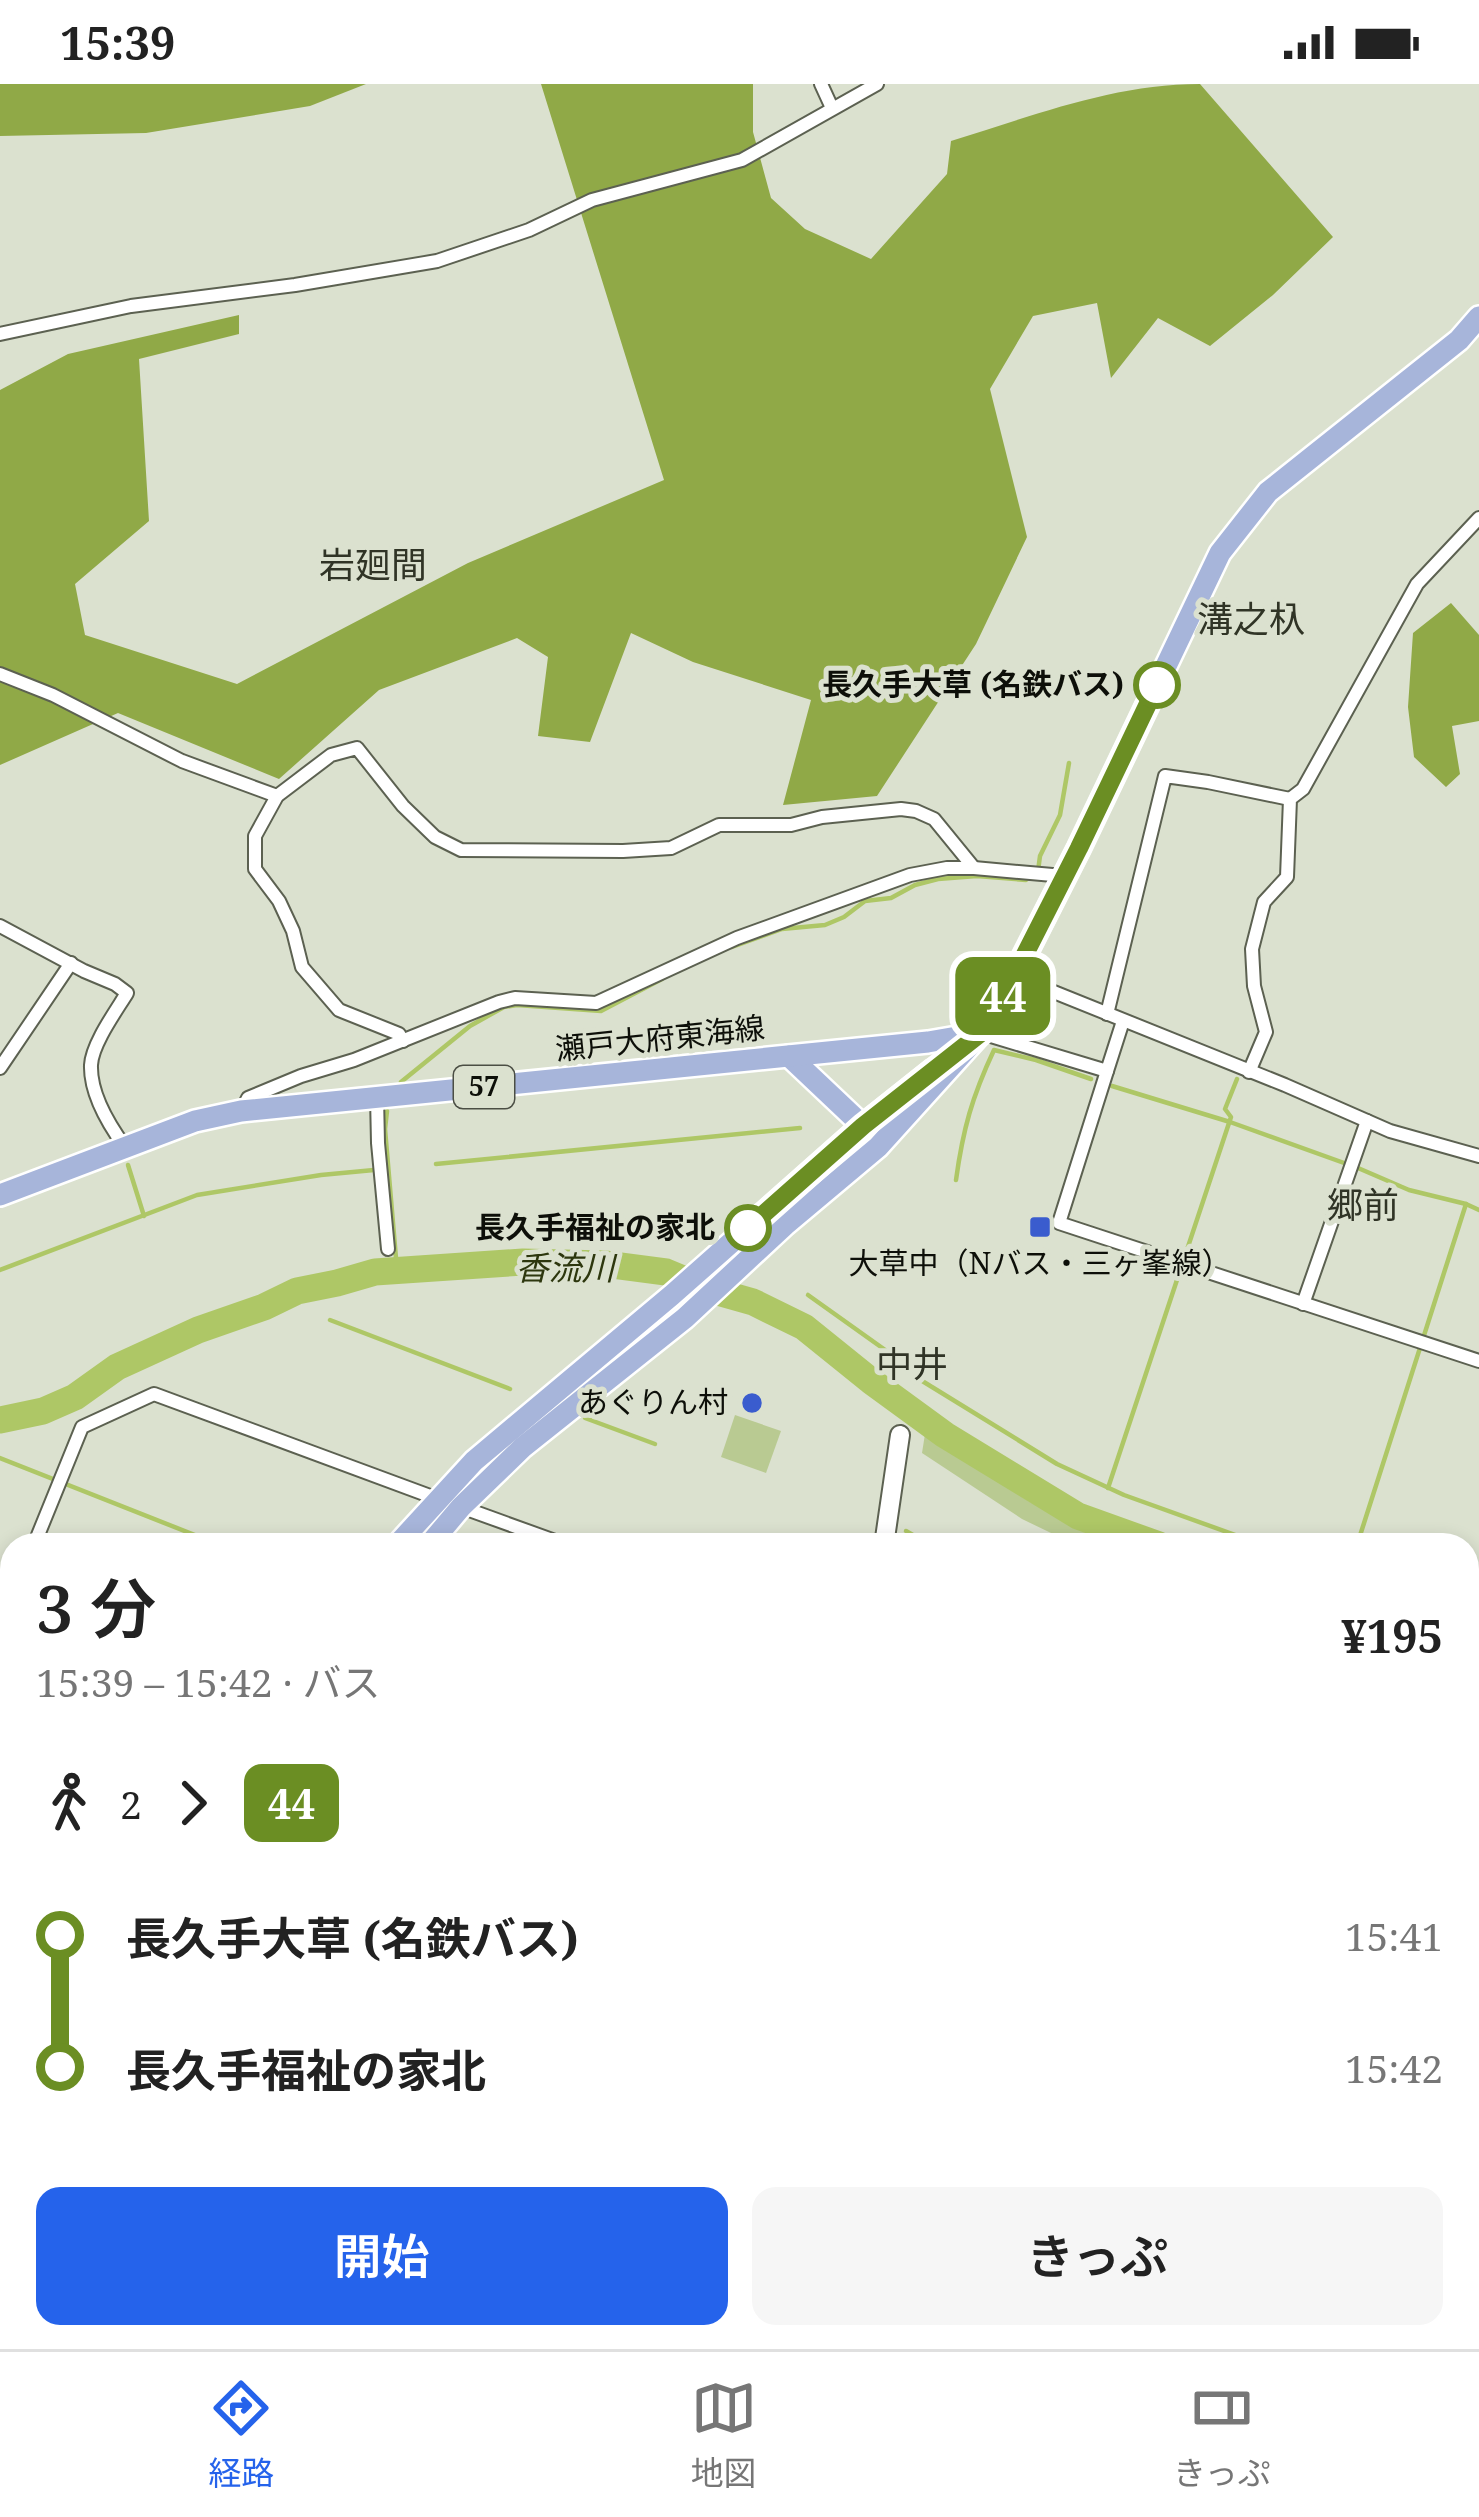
<!DOCTYPE html>
<html lang="ja">
<meta charset="utf-8">
<style>
body{margin:0;font-family:"Noto Serif","Noto Sans JP",serif;background:#f6f6f6;color:#222;height:100vh;display:flex;flex-direction:column;font-size:45px;white-space:nowrap}
*{box-sizing:border-box;margin:0}
p{font-size:39px;color:#767676}
.icon{flex:none;width:66px;height:66px;fill:none;stroke:currentColor;stroke-width:2;stroke-linecap:round;stroke-linejoin:round}
.map{position:relative;flex:1;overflow:hidden}
.panel{position:absolute;left:0px;top:1449px;width:1479px;height:816px;display:flex;flex-direction:column;background:#fff;border-radius:36px 36px 0 0;box-shadow:0 6px 18px #0003}
.panel>*{flex:none}
.badge{padding:0 24px;border-radius:18px;font-size:42px;line-height:78px}
.map>.badge{position:absolute;translate:-50% -50%;box-shadow:0 0 0 6px #fff}
.legs{display:flex;align-items:center;gap:18px;height:132px;padding:0 36px;font-size:39px}
.legs p{margin-inline-start:auto}
.head{display:flex;align-items:center;justify-content:space-between;height:204px;padding:0 36px}
h1{font-size:66px;font-weight:600;line-height:90px}
.button{display:flex;gap:24px;margin-top:auto;padding:24px 36px}
.button a{flex:1;height:138px;border-radius:24px;background:#2563eb;color:#fff;font-size:48px;font-weight:600;line-height:138px;text-align:center}
.button a+a{background:#f6f6f6;color:#222}
ul{padding:0 36px;list-style:none}
li{display:flex;align-items:center;gap:42px;height:132px;font-size:45px}
li i{display:grid;place-items:center;width:18px;height:100%;margin:0 15px;background:currentColor}
li i::after{content:'';width:30px;height:30px;margin:-15px;border:9px solid;border-radius:50%;background:#fff}
li p{margin-inline-start:auto}
li:first-child i{background:linear-gradient(#0000 50%,currentColor 0)}
li:last-child i{background:linear-gradient(currentColor 50%,#0000 0)}
.status{display:flex;justify-content:space-between;align-items:center;height:84px;padding:0 60px;background:#fff;direction:ltr}
.status svg{height:33px;fill:currentColor}
.menu{display:flex;justify-content:space-around;align-items:center;height:168px;border-top:3px solid #e0e0e0;background:#fff;font-size:33px;color:#767676}
.menu a{display:grid;justify-items:center;gap:6px}
.menu .selected{color:#2563eb}
.map>svg:first-child{display:block}
</style>
<div class="status"><b>15:39</b><svg viewBox="0 0 49 12"><path d="M0 12V9h3v3zM5 12V6h3v6zM10 12V3h3v9zM15 12V0h3v12zM26 1h20v11H26zM47 4h2v5h-2z"/></svg></div>
<div class="map">
<svg width="1479" height="2265" viewBox="0 0 1479 2265">
<rect width="100%" height="100%" fill="#dbe1cf"/>
<!-- green -->
<g fill="#b9ca92">
<polygon points="735,1331 781,1347 766,1389 721,1373"/>
<polygon points="925,1350 1030,1418 1088,1446 1129,1461 1076,1461 1022,1435 922,1369"/>
</g>
<!-- forest -->
<g fill="#90a947">
<polygon points="0,0 366,0 310,22 146,49 0,52"/>
<path d="M541,0H753V48L771,114L805,145L871,175L947,90L951,57C1033,32 1113,0 1200,0L1333,153L1273,211L1210,262L1158,234L1111,294L1097,219L1033,232L990,305L1027,453L976,560L877,712L783,721L811,616L693,578L631,549L590,658L538,652L548,573L517,554L379,606L279,695L118,629L0,681V306L68,270L239,231V250L139,275L149,437L75,500L85,551L237,600L468,479L664,396Z"/>
<polygon points="1451,519 1479,551 1479,637 1452,642 1460,690 1446,703 1414,673 1408,623 1413,549"/>
<polygon points="0,2082 12,2092 12,2171 0,2182"/>
</g>
<g fill="none" stroke-linecap="round" stroke-linejoin="round">
<!-- stream -->
<g stroke="#aec766" stroke-width="4.5">
<polyline points="1038,787 1040,772 1060,731 1069,679"/>
<polyline points="732,863 782,845 825,841 844,833 865,817 891,814 915,801 938,795 977,792 1026,796 1029,793"/>
<polyline points="401,998 470,942 504,923 517,921 601,927 662,895"/>
<polyline points="1112,1002 1230,1038 1358,1084 1409,1106 1466,1120 1479,1126"/>
<polyline points="387,1027 385,1045 397,1186"/>
<polyline points="436,1080 800,1044"/>
<polyline points="128,1081 144,1132"/>
<path d="M956,1096C963,1045 972,1013 994,966L1036,976L1091,995"/>
<polyline points="0,1186 197,1111 321,1091 374,1086"/>
<polyline points="808,1211 895,1273"/>
<polyline points="330,1236 510,1305"/>
<polyline points="919,1295 1057,1380 1124,1411 1263,1461"/>
<polyline points="585,1334 655,1360"/>
<polyline points="0,1374 220,1461"/>
<polyline points="1108,1404 1231,1033 1225,1025 1237,995"/>
<polyline points="906,1447 930,1461"/>
<polyline points="1357,1461 1466,1120"/>
<polyline points="1467,1517 1479,1516"/>
<polyline points="1467,1586 1479,1587"/>
<polyline points="1467,1758 1479,1765"/>
<polyline points="1467,2064 1479,2074"/>
</g>
<!-- canal -->
<g stroke="#aec766" stroke-width="16">
<polyline points="0,2037 12,2049"/>
<polyline points="256,2253 271,2265"/>
</g>
<!-- river -->
<g stroke="#aec766" stroke-width="27">
<polyline points="0,1336 43,1327 75,1313 117,1283 198,1246 264,1223 297,1207 337,1199 375,1188 523,1178 605,1180 666,1188 707,1205 753,1218 804,1243 871,1297 945,1351 1078,1432 1159,1461"/>
<polyline points="1467,1549 1479,1551"/>
<polyline points="0,1680 12,1694"/>
<polyline points="411,2253 428,2265"/>
</g>
<!-- street casing -->
<g stroke="#5c6151" stroke-width="16">
<g id="street">
<polyline points="821,0 832,24"/>
<polyline points="0,250 131,222 295,201 437,177 529,146 592,116 742,76 877,0"/>
<polyline points="0,590 53,611 182,677 277,712"/>
<path d="M0,842L84,887L115,900L127,909C116,927 92,960 91,981C90,1009 109,1041 125,1063"/>
<polyline points="1014,892 1285,1001 1390,1047 1479,1072"/>
<polyline points="1107,930 1165,692 1208,698 1290,715"/>
<polyline points="981,949 1107,987 1123,937"/>
<polyline points="403,957 399,950 339,926 302,883 293,847 279,817 255,785 255,752 277,712 331,671 357,664 403,722 435,753 461,766 623,767 671,764 719,741 791,741 822,733 901,725 916,727 934,735 974,784"/>
<polyline points="0,984 71,879"/>
<polyline points="1107,987 1059,1139 1479,1277"/>
<polyline points="1249,988 1266,948 1254,902 1252,865 1264,818 1287,793 1290,715 1303,705 1417,500 1479,434"/>
<polyline points="377,1013 378,1059 388,1165"/>
<polyline points="242,1026 248,1014 301,992 354,976 499,918 515,914 596,919 737,854 910,791 947,784 974,784 1064,792"/>
<polyline points="1303,1220 1367,1037"/>
<polyline points="461,1423 566,1461"/>
<polyline points="34,1461 82,1343 154,1310 438,1415"/>
<polyline points="0,1547 12,1517"/>
<polyline points="0,1638 12,1651"/>
<polyline points="1467,1908 1479,1914"/>
<polyline points="845,2253 858,2265"/>
<polyline points="261,2265 270,2253"/>
</g>
</g>
<!-- secondary casing -->
<g stroke="#5c6151" stroke-width="22">
<g id="secondary">
<polyline points="884,1461 900,1351"/>
<polyline points="0,1557 12,1562"/>
<polyline points="1467,2244 1479,2252"/>
<polyline points="736,2265 740,2253"/>
</g>
</g>
<!-- primary casing -->
<g stroke="#fff" stroke-width="26">
<g id="primary">
<polyline points="789,972 863,1042"/>
<polyline points="0,1111 195,1037 241,1027 928,958 980,949"/>
<polyline points="397,1461 474,1377 672,1211 863,1042 933,986"/>
<polyline points="429,1461 461,1423 523,1363 685,1234 785,1141 878,1063 981,949 1014,892 1079,764 1220,469 1268,408 1459,256 1479,233"/>
</g>
</g>
<!-- street -->
<use href="#street" stroke="#fff" stroke-width="12"/>
<!-- secondary -->
<use href="#secondary" stroke="#fff" stroke-width="18"/>
<!-- primary -->
<use href="#primary" stroke="#a7b5da" stroke-width="21"/>
</g>
<g fill="none" stroke-linecap="round" stroke-linejoin="round">
<!-- line-1 casing -->
<g stroke="#fff" stroke-width="27">
<polyline id="line-1" points="748,1144 863,1042 981,949 1014,892 1079,764 1157,601"/>
</g>
<!-- line-1 -->
<use href="#line-1" stroke="#6b8e23" stroke-width="18"/>
</g>
<!-- markers -->
<g fill="#fff" stroke="#6b8e23" stroke-width="6">
<circle cx="1157" cy="601" r="21"/>
<circle cx="748" cy="1144" r="21"/>
</g>
<g fill="#3a5cce" stroke="#dbe1cf" stroke-width="4.5">
<rect x="1028" y="1131" width="24" height="24" rx="6"/>
<circle cx="752" cy="1319" r="12"/>
</g>
<g text-anchor="middle" stroke-width="10" stroke-linejoin="round" paint-order="stroke">
<!-- shield labels -->
<rect fill="#dbe1cf" stroke="#4b4e44" stroke-width="3" x="454" y="982" width="60" height="42" rx="9"/>
<g font-size="27" font-weight="bold" fill="#0d0f09">
<text x="484" y="1012">57</text>
</g>
<!-- stop labels -->
<g font-size="30" font-weight="bold" fill="#0d0f09" stroke="#dbe1cf" text-anchor="end">
<text x="1124" y="611">長久手大草 (名鉄バス)</text>
<text x="715" y="1154">長久手福祉の家北</text>
</g>
<!-- street labels -->
<g font-size="30" fill="#0d0f09" stroke="#dbe1cf">
<text transform="translate(660 955) rotate(-6)" y="10">瀬戸大府東海線</text>
</g>
<!-- poi labels -->
<g font-size="30" fill="#0d0f09" stroke="#dbe1cf">
<text x="1040" y="1190">大草中（Nバス・三ヶ峯線）</text>
<text x="728" y="1329" text-anchor="end">あぐりん村</text>
</g>
<!-- water labels -->
<g font-size="33" font-style="italic" fill="#2d370e" stroke="#dbe1cf">
<text x="565" y="1196">香流川</text>
</g>
<!-- quarter labels -->
<g font-size="36" fill="#303426" stroke="#dbe1cf">
<text x="373" y="494">岩廻間</text>
<text x="1251" y="548">溝之杁</text>
<text x="1363" y="1134">郷前</text>
<text x="912" y="1293">中井</text>
</g>
</g>
</svg>
<b class="badge" style="left:1003px;top:912px;background:#6b8e23;color:#fff">44</b>
<section class="panel">
<div class="head"><div><h1>3 分</h1><p>15:39 – 15:42 · バス</p></div><b>¥195</b></div>
<div class="legs"><svg class="icon" aria-label="walk" viewBox="0 0 24 24"><circle cx="13" cy="4" r="2"/><path d="M13 8l-2 6 4 7M11 14l-3 7M7 12l3-4h3l4 4"/></svg>2<svg class="icon" aria-label="forward" viewBox="0 0 24 24"><path d="M9 5l7 7-7 7"/></svg><b class="badge" style="background:#6b8e23;color:#fff">44</b></div>
<ul>
<li><i style="color:#6b8e23"></i><b>長久手大草 (名鉄バス)</b><p>15:41</p></li>
<li><i style="color:#6b8e23"></i><b>長久手福祉の家北</b><p>15:42</p></li>
</ul>
<div class="button"><a>開始</a><a>きっぷ</a></div>
</section>
</div>
<nav class="menu">
<a class="selected"><svg class="icon" aria-label="directions" viewBox="0 0 24 24"><path d="M12 3l9 9-9 9-9-9zM9 14v-3h6M13 9l2 2-2 2"/></svg>経路</a>
<a><svg class="icon" aria-label="map" viewBox="0 0 24 24"><path d="M3 6l6-2 6 2 6-2v14l-6 2-6-2-6 2zM9 4v14M15 6v14"/></svg>地図</a>
<a><svg class="icon" aria-label="tickets" viewBox="0 0 24 24"><path d="M3 7h18v10H3zM15 7v10"/></svg>きっぷ</a>
</nav>
